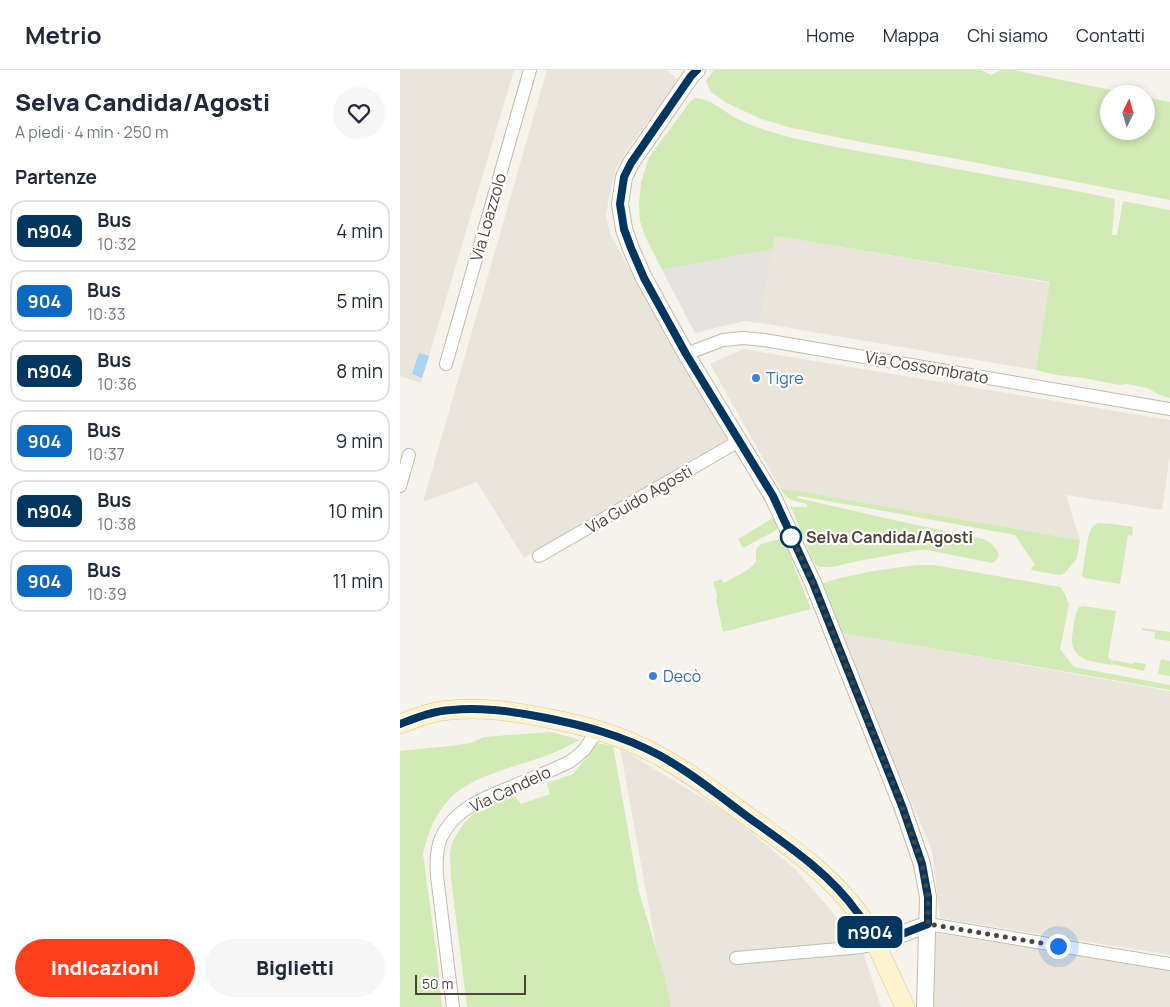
<!DOCTYPE html>
<html lang="it">
<meta charset="utf-8">
<style>
body{margin:0;font-family:Manrope,sans-serif;background:#f6f6f7;color:#1f2937;height:100vh;display:flex;flex-direction:column;font-size:19px;white-space:nowrap}
*{box-sizing:border-box;margin:0}
p{font-size:16px;color:#747a83}
.icon{flex:none;width:28px;height:28px;fill:none;stroke:currentColor;stroke-width:2;stroke-linecap:round;stroke-linejoin:round}
.map{position:relative;flex:1;overflow:hidden}
.drawer{display:flex;flex-direction:column;background:#fff;width:400px}
.drawer>*{flex:none}
.badge{padding:0 10px;border-radius:8px;font-size:18px;line-height:32px}
.needle{width:32px;rotate:5deg}
.buttons{position:absolute;left:700px;top:15px;display:grid;gap:10px}
.buttons a{display:grid;place-items:center;width:55px;height:55px;border-radius:50%;background:#fff;box-shadow:0 2px 8px #0003;font-size:25px}
.scale{position:absolute;left:15px;bottom:12px;width:111px;box-sizing:border-box;padding-left:5px;border:2px solid #4b4439;border-top:0;font-size:14px;line-height:18px;white-space:nowrap;color:#4b4439;-webkit-text-stroke:4px #fff;paint-order:stroke}
.you{position:absolute;width:25px;height:25px;margin:-12px;border:4px solid #fff;border-radius:50%;background:#1a73e8;box-shadow:0 0 0 8px #1a73e833}
.map>.badge{position:absolute;translate:-50% -50%;box-shadow:0 0 0 2px #fff}
h2{padding:0 15px;font-size:19px;line-height:45px}
.round{display:grid;place-items:center;flex:none;width:52px;height:52px;border-radius:26px;background:#f6f6f7}
.headline{display:flex;align-items:center;justify-content:space-between;height:85px;padding:0 15px}
h1{font-size:24px;font-weight:800;line-height:38px}
.button{display:flex;gap:10px;margin-top:auto;padding:10px 15px}
.button a{flex:1;height:58px;border-radius:30px;background:#fc3f1d;color:#fff;font-size:20px;font-weight:800;line-height:58px;text-align:center}
.button a+a{background:#f6f6f7;color:#1f2937}
ul{padding:0;list-style:none}
li{display:flex;align-items:center;gap:15px;height:62px;margin:0 10px 8px;padding:0 5px;border:2px solid #e0e1e3;border-radius:15px}
li div{flex:1}
li b{display:block;font-size:19px}
li em{font-style:normal}
li .badge{min-width:55px;font-weight:700;text-align:center}
header{display:flex;align-items:center;gap:30px;box-sizing:border-box;height:70px;padding:0 25px;background:#fff;border-bottom:1px solid #e0e1e3}
header strong{font-size:24px}
nav{display:flex;gap:28px;margin-inline-start:auto;font-size:18px}
main{display:flex;flex:1;min-height:0}
.map>svg:first-child{display:block}
</style>
<header>
<strong>Metrio</strong>
<nav><a>Home</a><a>Mappa</a><a>Chi siamo</a><a>Contatti</a></nav>
</header>
<main>
<section class="drawer">
<div class="headline"><div><h1>Selva Candida/Agosti</h1><p>A piedi · 4 min · 250 m</p></div><a class="round"><svg class="icon" aria-label="heart" viewBox="0 0 24 24"><path d="M12 20l-8-8c-3-5 5-10 8-4 3-6 11-1 8 4z"/></svg></a></div>
<h2>Partenze</h2>
<ul>
<li><span class="badge" style="background:#00365f;color:#fff">n904</span><div><b>Bus</b><p>10:32</p></div><em>4 min</em></li>
<li><span class="badge" style="background:#0c69bf;color:#fff">904</span><div><b>Bus</b><p>10:33</p></div><em>5 min</em></li>
<li><span class="badge" style="background:#00365f;color:#fff">n904</span><div><b>Bus</b><p>10:36</p></div><em>8 min</em></li>
<li><span class="badge" style="background:#0c69bf;color:#fff">904</span><div><b>Bus</b><p>10:37</p></div><em>9 min</em></li>
<li><span class="badge" style="background:#00365f;color:#fff">n904</span><div><b>Bus</b><p>10:38</p></div><em>10 min</em></li>
<li><span class="badge" style="background:#0c69bf;color:#fff">904</span><div><b>Bus</b><p>10:39</p></div><em>11 min</em></li>
</ul>
<div class="button"><a>Indicazioni</a><a>Biglietti</a></div>
</section>
<div class="map">
<svg width="770" height="937" viewBox="0 0 770 937">
<rect width="100%" height="100%" fill="#f6f3ec"/>
<!-- residential -->
<g fill="#eae5da">
<polygon points="0,0 114,0 21,313 0,306"/>
<polygon points="147,0 267,0 278,10 232,73 216,99 210,122 206,145 210,164 328,372 124,488 77,412 23,432"/>
<polygon points="375,166 651,213 636,300 360,253"/>
<polygon points="343,279 770,350 770,385 762,440 666,425 680,470 380,418 310,294"/>
<polygon points="438,562 770,621 770,885 540,848 532,780"/>
<polygon points="220,678 329,744 395,799 434,844 464,885 481,937 267,937"/>
<polygon points="534,863 770,900 770,937 532,937"/>
</g>
<!-- green -->
<g fill="#d2eab5">
<polygon points="314,0 581,0 591,5 601,0 614,0 730,24 709,24 709,61 746,61 746,27 770,32 770,130 552,88 466,73 392,58 361,49 327,33 311,22 306,11"/>
<path d="M295,28C310,28 323,41 336,48C353,57 374,63 393,68C428,76 463,82 498,88C570,102 643,114 715,129L712,165H717L723,131L770,140V328L762,326L747,318L728,314L719,315L684,308L656,305L636,300L650,212L375,166L373,179L262,200L245,166L240,151L239,134L241,113L249,87L290,32Z"/>
<path d="M380,418L680,470L677,488L665,503L659,505L631,500L632,497L635,495L615,465L457,436L398,426V428L411,431L503,452L583,469C592,472 607,486 592,493L527,480H519L458,491L433,497H419L415,494L412,489L391,437H407V434C393,430 388,432 380,418Z"/>
<polygon points="373,448 379,457 375,461 343,478 338,469"/>
<polygon points="698,453 713,454 733,457 732,466 728,465 720,514 684,508 682,505 688,468 692,457"/>
<path d="M383,468L411,539L323,562L316,530L317,525L313,512L321,509L324,513C335,506 348,502 356,492V479L361,474Z"/>
<polygon points="517,495 534,495 660,517 665,524 669,535 660,579 674,597 770,615 770,620 438,562 423,513 440,508 473,501"/>
<path d="M683,536L716,541L708,588L712,590L711,595C688,591 667,590 673,560C674,552 675,544 679,537Z"/>
<polygon points="742,558 770,562 770,571 754,569 755,562 742,560"/>
<polygon points="761,589 770,591 770,606 758,604"/>
<polygon points="713,590 733,594 734,592 746,594 744,601 712,594"/>
<path d="M151,662L180,670C167,676 155,683 142,687C114,697 73,706 51,727C36,742 27,764 23,784L38,894L42,937H0V681L50,676L71,673L84,667Z"/>
<polygon points="192,672 213,676 239,822 264,905 271,937 67,937 51,809 50,785 51,777 53,770 65,752 76,741 84,735 114,724 121,734 150,724 147,713 173,704 186,688"/>
</g>
<!-- parking -->
<polygon fill="#e5e3e0" points="373,179 360,253 344,251 295,263 262,200"/>
<!-- water -->
<polygon fill="#a9d4f2" points="19,283 29,286 22,308 12,304"/>
<g fill="none" stroke-linecap="round" stroke-linejoin="round">
<!-- minor casing -->
<g stroke="#c2bbae" stroke-width="14">
<g id="minor">
<polyline points="286,284 323,270 343,268 364,270 770,339"/>
<polyline points="46,294 130,0"/>
<polyline points="0,416 9,385"/>
<polyline points="139,486 339,371"/>
<polyline points="528,854 770,894"/>
<polyline points="336,888 462,877 476,874"/>
<path d="M53,937L37,806C36,793 36,780 41,768C54,739 84,728 111,717C131,708 152,701 171,691L184,680L198,660"/>
</g>
</g>
<!-- tertiary casing -->
<g stroke="#c2bbae" stroke-width="18">
<g id="tertiary">
<polyline points="297,0 291,6 231,93 224,107 220,134 224,159 231,179 244,208 286,284 373,427 413,513 502,736 522,794 528,827 525,937"/>
<polyline points="476,874 528,854"/>
</g>
</g>
<!-- secondary casing -->
<g stroke="#d6c79b" stroke-width="20">
<path id="secondary" d="M0,654C16,648 33,641 51,640C81,637 112,641 141,647C184,655 221,665 259,686C293,704 322,728 353,750C387,775 421,798 448,830C464,848 473,868 483,889C490,905 498,921 505,937"/>
</g>
<!-- minor -->
<use href="#minor" stroke="#fff" stroke-width="12"/>
<!-- tertiary -->
<use href="#tertiary" stroke="#fff" stroke-width="16"/>
<!-- secondary -->
<use href="#secondary" stroke="#fff3cd" stroke-width="19"/>
</g>
<g fill="none" stroke-linecap="round" stroke-linejoin="round">
<!-- line casing -->
<g stroke="#fff" stroke-width="11">
<path id="line" d="M0,654C16,648 33,641 51,640C81,637 112,641 141,647C183,655 221,665 259,685C292,703 322,728 352,750C390,777 430,804 457,842C465,852 470,863 476,874L528,854V827L522,794L502,736L413,513L373,426L286,284L244,208L231,178L224,159L220,134L224,107L231,93L291,6L297,0"/>
</g>
<!-- line -->
<use href="#line" stroke="#00365f" stroke-width="8"/>
<!-- walk -->
<polyline stroke="#4b4439" stroke-width="5" stroke-dasharray="0 9" points="391,467 389,461 413,513 502,736 522,794 528,827 528,854 658,876"/>
</g>
<!-- markers -->
<g fill="#3f7fe0" stroke="#fff" stroke-width="2">
<circle cx="356" cy="308" r="5"/>
<circle cx="253" cy="606" r="5"/>
</g>
<circle fill="#fff" stroke="#00365f" stroke-width="2.5" cx="391" cy="467" r="10"/>
<g text-anchor="middle" stroke-width="4.5" stroke-linejoin="round" paint-order="stroke">
<!-- street labels -->
<g font-size="16" fill="#4b4439" stroke="#fff">
<text transform="translate(88 147) rotate(-74)" y="6">Via Loazzolo</text>
<text transform="translate(527 297) rotate(10)" y="6">Via Cossombrato</text>
<text transform="translate(239 429) rotate(-30)" y="6">Via Guido Agosti</text>
<text transform="translate(110 719) rotate(-25)" y="6">Via Candelo</text>
</g>
<!-- shop labels -->
<g font-size="16" fill="#366cbe" stroke="#fff" text-anchor="start">
<text x="366" y="314">Tigre</text>
<text x="263" y="612">Decò</text>
</g>
<!-- stop labels -->
<g font-size="16" font-weight="bold" fill="#4b4439" stroke="#fff" text-anchor="start">
<text x="406" y="473">Selva Candida/Agosti</text>
</g>
</g>
</svg>
<div class="buttons">
<a><svg class="needle" viewBox="-14 -14 28 28"><path d="M0-13l5 13h-10z" fill="#e53935"/><path d="M0 13l5-13h-10z" fill="#747a83"/></svg></a>
</div>
<div class="scale">50 m</div>
<div class="you" style="left:658px;top:876px"></div>
<b class="badge" style="left:470px;top:862px;background:#00365f;color:#fff">n904</b>
</div>
</main>
